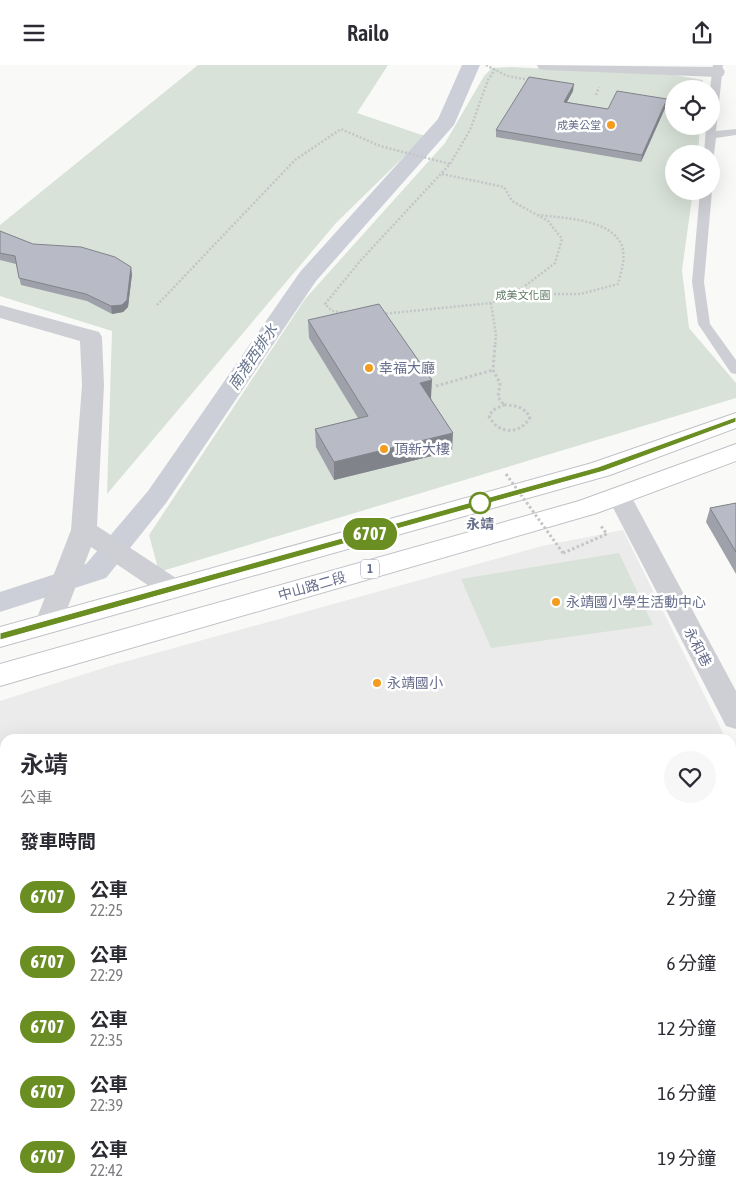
<!DOCTYPE html>
<html lang="zh-TW">
<meta charset="utf-8">
<style>
body{margin:0;font-family:"Asap Condensed","Noto Sans TC",sans-serif;background:#f7f7f7;color:#2b2b33;height:100vh;display:flex;flex-direction:column;font-size:19px;white-space:nowrap}
*{box-sizing:border-box;margin:0}
p{font-size:16px;color:#7c7c81}
.icon{flex:none;width:28px;height:28px;fill:none;stroke:currentColor;stroke-width:2;stroke-linecap:round;stroke-linejoin:round}
.map{position:relative;flex:1;overflow:hidden}
.side{position:absolute;left:0px;top:669px;width:736px;height:466px;display:flex;flex-direction:column;background:#fff;border-radius:15px 15px 0 0;box-shadow:0 5px 20px #0002}
.side>*{flex:none}
.badge{padding:0 10px;border-radius:16px;font-size:18px;line-height:32px}
.fabs{position:absolute;left:665px;top:15px;display:grid;gap:10px}
.fabs a{display:grid;place-items:center;width:55px;height:55px;border-radius:50%;background:#fff;box-shadow:0 5px 20px #0002;font-size:25px}
.map>.badge{position:absolute;translate:-50% -50%;box-shadow:0 0 0 2px #fff}
h2{padding:0 20px;font-size:19px;line-height:45px}
.round{display:grid;place-items:center;flex:none;width:52px;height:52px;border-radius:26px;background:#f7f7f7}
.head{display:flex;align-items:center;justify-content:space-between;height:85px;padding:0 20px}
h1{font-size:24px;font-weight:600;line-height:38px}
ul{padding:0;list-style:none}
li{display:flex;align-items:center;gap:15px;height:65px;padding:0 20px}
li div{flex:1}
li b{display:block;font-size:19px}
li em{font-style:normal}
li .badge{min-width:55px;font-weight:700;text-align:center}
header{display:flex;justify-content:space-between;align-items:center;height:65px;padding:0 20px;background:#fff;font-size:22px;font-weight:600}
.map>svg:first-child{display:block}
</style>
<header><svg class="icon" aria-label="menu" viewBox="0 0 24 24"><path d="M4 6h16M4 12h16M4 18h16"/></svg>Railo<svg class="icon" aria-label="share" viewBox="0 0 24 24"><path d="M12 15V3M7 8l5-5 5 5M5 13v7h14v-7"/></svg></header>
<div class="map">
<svg width="736" height="1134" viewBox="0 0 736 1134">
<rect width="100%" height="100%" fill="#f9faf7"/>
<!-- built -->
<g fill="#eaebea">
<polygon points="623,465 726,674 5,674 5,784 0,785 0,636 113,600 542,481"/>
<polygon points="731,684 736,694 736,961 731,962"/>
</g>
<!-- green -->
<g fill="#d8e2d8">
<polygon points="198,0 388,0 357,48 425,71 336,158 107,429 112,266 0,231 0,160"/>
<polygon points="511,2 675,10 703,15 702,24 674,24 674,61 700,61 698,89 674,89 674,126 693,126 682,205 689,263 736,318 736,333 159,507 149,470 305,234 445,78 484,11 492,3"/>
<polygon points="619,488 653,560 491,583 461,514"/>
</g>
<g fill="none" stroke-linecap="round" stroke-linejoin="round">
<!-- canal -->
<polygon fill="#cccfd8" fill-rule="evenodd" points="462,0 480,0 454,60 316,216 166,438 106,513 0,547 0,527 86,499 148,426 300,207 438,54"/>
<!-- secondary casing -->
<g stroke="#c0c1c9" stroke-width="2">
<g id="secondary">
<polygon points="736,1007 736,1043 731,1044 731,1008"/>
<polygon points="241,1130 295,1130 293,1134 239,1134"/>
<polygon points="680,1130 718,1130 720,1134 682,1134"/>
</g>
</g>
<!-- primary casing -->
<g stroke="#c0c1c7" stroke-width="2">
<g id="primary">
<polygon points="736,348 736,363 610,410 0,582 0,562 592,398"/>
<polygon points="736,379 736,396 597,448 0,621 0,599 579,436"/>
</g>
</g>
<!-- path-far1 -->
<g stroke="#c4c5c8" stroke-width="2.5" stroke-dasharray="2 2" stroke-linecap="butt">
<polyline points="486,0 507,11 530,15"/>
<polyline points="596,30 599,22"/>
<polyline points="442,109 504,122 512,136 548,156 562,174 555,198 521,224 491,238 496,270 495,281"/>
<path d="M514,229H580L618,219C621,207 626,193 622,181C612,154 563,153 539,150"/>
<polyline points="157,240 295,95 341,64 380,81 450,99"/>
<polyline points="346,248 332,246 325,239 361,195 450,99 470,65 488,15 495,5"/>
<polyline points="382,249 491,238"/>
</g>
<!-- path -->
<g stroke="#c4c5c8" stroke-width="3" stroke-dasharray="2.5 2.5" stroke-linecap="butt">
<polyline points="495,280 493,305 500,318 498,332 504,340"/>
<polyline points="436,321 493,305"/>
<path d="M504,340C515,340 524,342 530,352C521,370 498,370 489,351L493,345Z"/>
<polyline points="563,488 607,469 601,461"/>
</g>
<!-- lane -->
<g fill="#cecfd4" fill-rule="evenodd">
<polygon points="713,0 723,0 716,66 736,64 736,70 716,73 714,89 711,92 711,89 704,89 706,61 711,61 710,24"/>
<polygon points="700,126 712,126 704,217 710,259 736,295 736,309 731,308 698,259 692,217"/>
<polygon points="5,924 5,942 0,943 0,925"/>
</g>
<!-- street -->
<g fill="#cecfd4" fill-rule="evenodd">
<polygon points="537,0 717,2 723,3 725,7 723,11 717,12 545,5 539,4"/>
<polygon points="0,240 99,267 102,272 104,320 97,461 182,517 186,524 182,531 173,534 164,531 91,482 59,565 49,568 39,565 35,558 71,465 82,320 80,276 0,253"/>
<polygon points="619,423 628,425 631,431 736,626 736,664 726,661 607,431 610,425"/>
</g>
<!-- secondary -->
<use href="#secondary" fill="#fff" fill-rule="evenodd"/>
<!-- primary -->
<use href="#primary" fill="#fff" fill-rule="evenodd"/>
<!-- path-bridge -->
<polyline stroke="#c4c5c8" stroke-width="3" stroke-dasharray="2.5 2.5" stroke-linecap="butt" points="506,409 563,488"/>
</g>
<!-- wall -->
<g fill="#9ea1a9">
<polygon points="573,26 567,37 608,44 666,41 641,97 496,72 496,65"/>
<polygon points="0,166 33,179 132,209 128,242 123,247 112,249 87,236 21,220 16,199 0,195"/>
<polygon points="308,255 431,333 452,386 334,415 316,382 315,364 358,353 309,273"/>
<polygon points="736,438 736,509 706,457 710,443"/>
</g>
<!-- shaded-wall -->
<g fill="#81838a">
<polygon points="574,19 573,26 563,44 564,37"/>
<polygon points="667,34 666,41 641,97 642,90"/>
<polygon points="131,202 132,209 128,242 123,247 112,249 111,241"/>
<polygon points="432,315 431,333 420,336 420,318"/>
<polygon points="453,368 452,386 334,415 334,397"/>
</g>
<!-- building -->
<g fill="#b8bbc5" stroke="#81838a">
<polygon points="529,12 574,19 564,37 608,44 617,26 667,34 642,90 496,65"/>
<polygon points="0,166 33,179 81,182 115,192 131,202 127,235 122,240 111,241 86,229 19,213 15,191 0,188"/>
<polygon points="379,239 432,315 420,318 453,368 334,397 315,364 368,351 308,255"/>
<polygon points="736,438 736,487 710,443"/>
</g>
<!-- line -->
<polygon fill="#6b8e23" stroke="#fff" points="736,352 736,357 604,406 0,575 0,568 598,402"/>
<!-- markers -->
<g fill="#f39c1e" stroke="#fff" stroke-width="2">
<circle cx="611" cy="60" r="5"/>
<circle cx="369" cy="303" r="5"/>
<circle cx="384" cy="384" r="5"/>
<circle cx="556" cy="537" r="5"/>
<circle cx="377" cy="618" r="5"/>
</g>
<circle fill="#fff" stroke="#6b8e23" stroke-width="2.5" cx="480" cy="438" r="10"/>
<g text-anchor="middle" stroke-width="5" stroke-linejoin="round" paint-order="stroke">
<!-- far-poi labels -->
<g font-size="11" fill="#666d8b" stroke="#fff" text-anchor="end">
<text x="601" y="64">成美公堂</text>
</g>
<!-- far-park labels -->
<g font-size="11" fill="#617b66" stroke="#fff">
<text x="523" y="234">成美文化園</text>
</g>
<!-- shield labels -->
<rect fill="#fff" stroke="#9499ae" stroke-width="1" x="361" y="494.5" width="18" height="19" rx="4"/>
<g font-size="12" font-weight="bold" fill="#666d8b">
<text x="370" y="508">1</text>
</g>
<!-- poi labels -->
<g font-size="14" fill="#666d8b" stroke="#fff" text-anchor="start">
<text x="379" y="308">幸福大廳</text>
<text x="394" y="389">頂新大樓</text>
<text x="566" y="542">永靖國小學生活動中心</text>
<text x="387" y="623">永靖國小</text>
</g>
<!-- stop labels -->
<g font-size="14" font-weight="bold" fill="#666d8b" stroke="#fff">
<text x="480" y="464">永靖</text>
</g>
<!-- street labels -->
<g font-size="14" fill="#666d8b" stroke="#fff">
<text transform="translate(312 521) rotate(-16)" y="5">中山路二段</text>
<text transform="translate(698 582) rotate(62)" y="5">永和巷</text>
</g>
<!-- water labels -->
<g font-size="15" font-style="italic" fill="#67758d" stroke="#fff">
<text transform="translate(253 292) rotate(-56)" y="5">南港西排水</text>
</g>
</g>
</svg>
<div class="fabs">
<a><svg class="icon" aria-label="locate" viewBox="0 0 24 24"><circle cx="12" cy="12" r="6"/><path d="M12 2v4M12 18v4M2 12h4M18 12h4"/></svg></a>
<a><svg class="icon" aria-label="layers" viewBox="0 0 24 24"><path d="M12 4l9 5-9 5-9-5zM3 14l9 5 9-5"/></svg></a>
</div>
<b class="badge" style="left:370px;top:469px;background:#6b8e23;color:#fff">6707</b>
<section class="side">
<div class="head"><div><h1>永靖</h1><p>公車</p></div><a class="round"><svg class="icon" aria-label="heart" viewBox="0 0 24 24"><path d="M12 20l-8-8c-3-5 5-10 8-4 3-6 11-1 8 4z"/></svg></a></div>
<h2>發車時間</h2>
<ul>
<li><span class="badge" style="background:#6b8e23;color:#fff">6707</span><div><b>公車</b><p>22:25</p></div><em>2 分鐘</em></li>
<li><span class="badge" style="background:#6b8e23;color:#fff">6707</span><div><b>公車</b><p>22:29</p></div><em>6 分鐘</em></li>
<li><span class="badge" style="background:#6b8e23;color:#fff">6707</span><div><b>公車</b><p>22:35</p></div><em>12 分鐘</em></li>
<li><span class="badge" style="background:#6b8e23;color:#fff">6707</span><div><b>公車</b><p>22:39</p></div><em>16 分鐘</em></li>
<li><span class="badge" style="background:#6b8e23;color:#fff">6707</span><div><b>公車</b><p>22:42</p></div><em>19 分鐘</em></li>
</ul>
</section>
</div>
